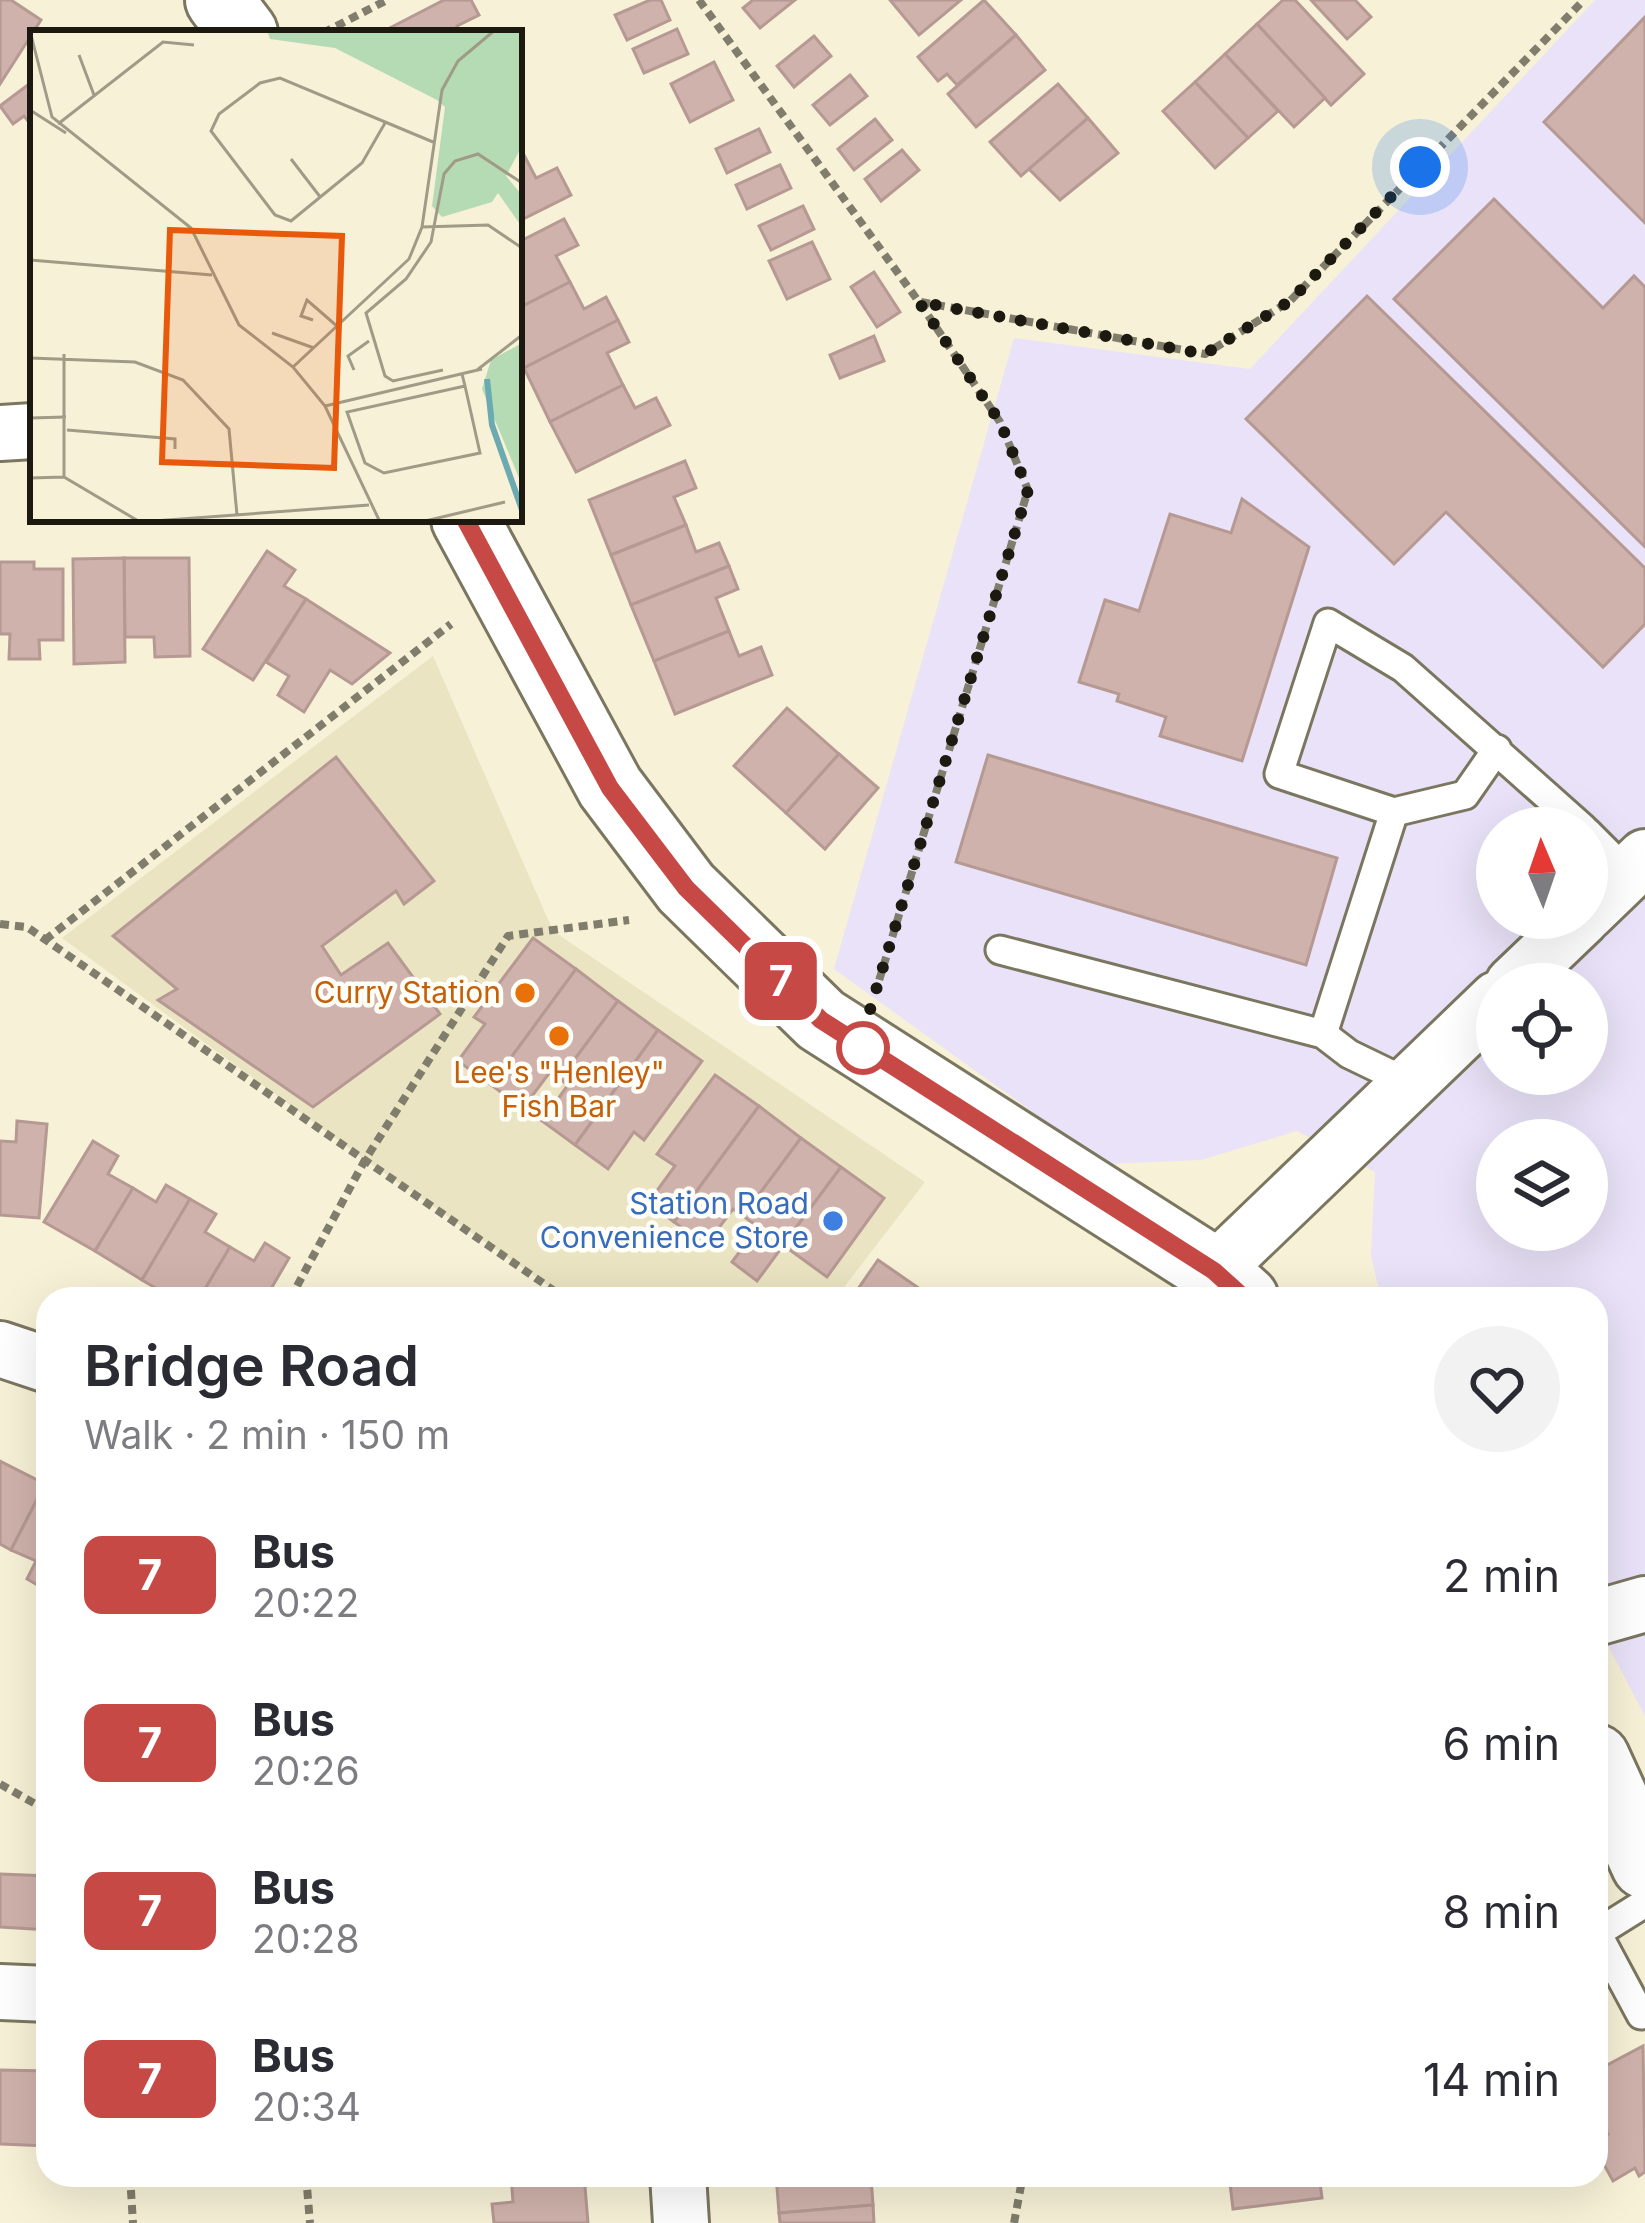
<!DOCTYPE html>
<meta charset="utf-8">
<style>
body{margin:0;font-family:Inter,sans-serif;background:#f2f2f3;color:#2b2b33;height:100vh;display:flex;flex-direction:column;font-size:45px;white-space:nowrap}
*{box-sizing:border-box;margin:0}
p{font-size:39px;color:#7c7c81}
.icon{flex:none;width:66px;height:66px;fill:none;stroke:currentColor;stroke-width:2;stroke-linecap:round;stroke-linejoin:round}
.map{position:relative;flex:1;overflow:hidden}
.panel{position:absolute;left:36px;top:1287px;width:1572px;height:900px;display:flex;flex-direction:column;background:#fff;border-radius:36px;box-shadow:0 12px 48px #0002}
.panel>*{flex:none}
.badge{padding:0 24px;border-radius:18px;font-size:42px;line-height:78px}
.needle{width:78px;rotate:358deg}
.tools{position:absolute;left:1476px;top:807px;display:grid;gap:24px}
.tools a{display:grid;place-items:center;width:132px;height:132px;border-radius:50%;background:#fff;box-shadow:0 12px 48px #0002;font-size:60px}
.you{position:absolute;width:60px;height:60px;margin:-30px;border:9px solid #fff;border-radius:50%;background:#1a73e8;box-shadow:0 0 0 18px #1a73e833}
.map>.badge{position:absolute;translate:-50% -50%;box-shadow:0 0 0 6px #fff}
.round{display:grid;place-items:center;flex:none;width:126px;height:126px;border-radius:63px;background:#f2f2f3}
.overview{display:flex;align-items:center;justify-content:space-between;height:204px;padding:0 48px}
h1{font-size:57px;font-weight:600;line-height:90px}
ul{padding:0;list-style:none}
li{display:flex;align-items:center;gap:36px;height:168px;padding:0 48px}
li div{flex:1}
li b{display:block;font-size:45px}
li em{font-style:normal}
li .badge{min-width:132px;font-weight:700;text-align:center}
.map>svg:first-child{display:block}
</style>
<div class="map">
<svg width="1645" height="2223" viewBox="0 0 1645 2223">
<rect width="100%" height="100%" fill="#f7f1d7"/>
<!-- built -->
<polygon fill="#ebe4c2" points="433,656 553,931 925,1182 835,1299 568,1299 365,1160 62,938"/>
<!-- industrial -->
<path fill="#e9e2f8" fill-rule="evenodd" d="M1595,0H1645V1716L1596,1623V1299H1381L1371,1255L1375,1172L1297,1131L1201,1160L1105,1164L834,969L1014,338L1250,369ZM1497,828H1587V918H1497ZM1497,984H1587V1074H1497ZM1497,1140H1587V1230H1497Z"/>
<!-- building -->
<g fill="#cfb2ab" stroke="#b59992" stroke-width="3">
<polygon points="0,0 11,0 41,20 0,84"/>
<polygon points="444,0 471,0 479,15 457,26 460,33 380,33"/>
<polygon points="650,0 661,0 670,20 627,40 615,15"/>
<polygon points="753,0 795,0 760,28 743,8"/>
<polygon points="890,0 961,0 919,35"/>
<polygon points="984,0 1016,35 957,85 947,74 938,81 918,57"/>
<polygon points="1283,0 1295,0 1364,74 1331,105 1257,24"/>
<polygon points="1311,0 1355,0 1371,17 1347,39"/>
<polygon points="1645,17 1645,223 1544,122"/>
<polygon points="1257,24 1325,98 1294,127 1225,54"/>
<polygon points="677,29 688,54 644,73 633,49"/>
<polygon points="1016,35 1045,70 976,127 948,94"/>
<polygon points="814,36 831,56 794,87 777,66"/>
<polygon points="1225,54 1278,111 1248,138 1195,82"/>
<polygon points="714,62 733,100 690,122 671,84"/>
<polygon points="850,75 867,96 830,125 813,105"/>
<polygon points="33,81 33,127 24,116 13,124 0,106"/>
<polygon points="1195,82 1248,138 1215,168 1163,111"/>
<polygon points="1058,84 1088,118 1021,176 990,142"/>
<polygon points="1088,118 1118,153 1060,200 1029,169"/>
<polygon points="875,119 892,140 854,170 838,149"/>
<polygon points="759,129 770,152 727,173 716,149"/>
<polygon points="902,150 919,170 881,201 865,179"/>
<polygon points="524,155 536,178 557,168 571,195 519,221 519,157"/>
<polygon points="780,165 791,188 747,209 736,185"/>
<polygon points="1494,199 1603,308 1634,276 1645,287 1645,547 1394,299"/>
<polygon points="803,206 814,229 771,250 759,226"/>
<polygon points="564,219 578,245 556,256 570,282 519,308 519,242"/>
<polygon points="812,242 830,279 787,299 769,261"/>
<polygon points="874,272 900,312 877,327 851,287"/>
<polygon points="570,282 584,309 606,297 618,320 524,368 519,359 519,308"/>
<polygon points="1367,296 1645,568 1645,624 1603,667 1446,512 1394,564 1246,419"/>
<polygon points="618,320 629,342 607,353 623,385 550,422 524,368"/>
<polygon points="874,336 884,361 840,378 830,355"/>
<polygon points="623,385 635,408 656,398 670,425 576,472 550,422"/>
<polygon points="685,461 696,488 674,497 686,525 611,555 589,500"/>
<polygon points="1242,499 1309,547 1242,761 1160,736 1166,717 1117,701 1119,694 1079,682 1105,600 1139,611 1170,514 1231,533"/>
<polygon points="686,525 696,552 719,543 729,566 631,605 611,555"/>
<polygon points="267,551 295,570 284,586 306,599 253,680 203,649"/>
<polygon points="124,558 189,558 190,656 155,657 154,637 125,637"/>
<polygon points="124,558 125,662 74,664 73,559"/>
<polygon points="0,562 34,562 34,569 63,569 63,640 39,640 40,659 9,659 10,634 0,634"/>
<polygon points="729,566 738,589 716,598 729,631 654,661 631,605"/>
<polygon points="306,599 390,653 352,684 330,670 304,712 278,695 289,676 266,662"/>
<polygon points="729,631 739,656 761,647 772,675 675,714 654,661"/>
<polygon points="787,708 839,754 786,813 734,766"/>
<polygon points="839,754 878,788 825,849 786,813"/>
<polygon points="988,755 1337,858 1306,965 956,862"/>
<polygon points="336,757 434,881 404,904 396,891 322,946 341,975 388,943 440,1014 313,1107 158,1000 177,989 113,936"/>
<polygon points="533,938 576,969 491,1085 458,1061 485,1024 474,1017"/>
<polygon points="576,969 618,1001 560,1079 550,1072 523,1108 491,1085"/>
<polygon points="618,1001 658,1030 575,1145 542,1121 568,1085 560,1079"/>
<polygon points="658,1030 702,1061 644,1140 634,1132 608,1169 575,1145"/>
<polygon points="715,1075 759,1106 674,1222 648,1203 675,1166 657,1154"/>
<polygon points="759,1106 801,1138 743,1216 733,1209 706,1245 674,1222"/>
<polygon points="17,1121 47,1124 39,1218 0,1215 0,1141 16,1142"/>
<polygon points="801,1138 841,1167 757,1281 732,1262 758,1227 743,1216"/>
<polygon points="93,1141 118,1156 108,1174 133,1188 95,1251 44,1222"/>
<polygon points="841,1167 884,1198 827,1277 783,1245"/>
<polygon points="166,1185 190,1199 142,1280 95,1251 133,1188 156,1202"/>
<polygon points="190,1199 216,1214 205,1232 230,1247 199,1299 174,1299 142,1280"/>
<polygon points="265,1243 289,1258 265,1299 199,1299 230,1247 254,1261"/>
<polygon points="878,1260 923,1291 917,1299 851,1299"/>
<polygon points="0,1461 45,1484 11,1550 0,1544"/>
<polygon points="45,1484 48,1485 48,1591 27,1579 36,1561 11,1550"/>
<polygon points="0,1874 48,1876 48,1930 0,1927"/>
<polygon points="1643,2046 1645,2172 1639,2176 1635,2168 1613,2181 1596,2150 1596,2140 1608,2134 1596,2112 1596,2071"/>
<polygon points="0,2070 48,2071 48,2146 0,2144"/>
<polygon points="511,2175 584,2175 588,2223 494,2223 492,2204 513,2202"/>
<polygon points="776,2175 871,2178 873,2205 779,2213"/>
<polygon points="1229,2175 1319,2175 1322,2198 1233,2209"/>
<polygon points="873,2205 874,2223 780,2223 779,2213"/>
</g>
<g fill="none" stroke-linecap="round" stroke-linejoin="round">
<!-- lane casing -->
<g stroke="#7b765f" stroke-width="33">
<g id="lane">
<polyline points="1497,749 1465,795 1394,812 1279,774 1328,623 1403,668 1583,828"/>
<polyline points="1587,832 1628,873"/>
<polyline points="1000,950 1323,1034 1349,1054 1409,1083"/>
<polyline points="1323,1034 1394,812"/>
<polyline points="1645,1903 1597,1933 1641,2015 1645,2013"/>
</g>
</g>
<!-- street casing -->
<g stroke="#7b765f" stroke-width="60">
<g id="street">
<polyline points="0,433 33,431"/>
<polyline points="1587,913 1645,857"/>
<polyline points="1513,984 1582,918"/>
<polyline points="1214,1271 1497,999"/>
<polyline points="0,1349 48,1365"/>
<polyline points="1596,1618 1645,1604"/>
<polyline points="0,1992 48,1994"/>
<polyline points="678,2175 681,2223"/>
</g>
</g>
<!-- primary casing -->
<g stroke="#7b765f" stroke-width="72">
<g id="primary">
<polyline points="219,0 244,33"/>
<polyline points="465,519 610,787 686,888 821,1020 1214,1271 1245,1299"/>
<polyline points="1596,1758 1645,1865"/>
</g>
</g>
<!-- path -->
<g stroke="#817d6c" stroke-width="8" stroke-dasharray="9 6" stroke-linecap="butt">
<polyline points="699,0 919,302 1000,422 1028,490 878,984"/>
<polyline points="323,33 387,0"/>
<polyline points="921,302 1205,354 1290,301 1584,0"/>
<polyline points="0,924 27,927 566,1299"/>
<polyline points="45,940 451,624"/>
<polyline points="290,1299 365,1160 508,936 629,920"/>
<polyline points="0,1784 48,1811"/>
<polyline points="130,2175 133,2223"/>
<polyline points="306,2175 310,2223"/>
<polyline points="1014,2223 1023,2175"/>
</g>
<!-- lane -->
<use href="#lane" stroke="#fff" stroke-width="27"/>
<!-- street -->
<use href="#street" stroke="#fff" stroke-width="54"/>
<!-- primary -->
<use href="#primary" stroke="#fff" stroke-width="66"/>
</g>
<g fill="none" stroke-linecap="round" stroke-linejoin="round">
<!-- line casing -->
<g stroke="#fff" stroke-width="27">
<polyline id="line" points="465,519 610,788 686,888 821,1020 1214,1271 1245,1299"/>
</g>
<!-- line -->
<use href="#line" stroke="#c64945" stroke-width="18"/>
<!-- walk -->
<polyline stroke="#1b1910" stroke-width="12" stroke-dasharray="0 21.6" points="863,1048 859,1046 1028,490 1000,422 919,302 1205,354 1290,301 1420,167"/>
</g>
<!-- markers -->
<g fill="#e8710a" stroke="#fffef8" stroke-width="4.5">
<circle cx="525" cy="993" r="12"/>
<circle cx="559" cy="1036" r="12"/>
</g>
<circle fill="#fff" stroke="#c64945" stroke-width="6" cx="863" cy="1048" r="24"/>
<circle fill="#3f7fe0" stroke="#fffef8" stroke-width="4.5" cx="833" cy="1221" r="12"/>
<g text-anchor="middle" stroke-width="9" stroke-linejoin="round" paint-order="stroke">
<!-- food labels -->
<g font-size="30" fill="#c56008" stroke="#fffef8" text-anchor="end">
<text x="501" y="1003">Curry Station</text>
<text x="559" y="1083" text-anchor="middle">Lee's "Henley"<tspan x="559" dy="34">Fish Bar</tspan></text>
</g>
<!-- shop labels -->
<g font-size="30" fill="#366cbe" stroke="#fffef8" text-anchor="end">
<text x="809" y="1214">Station Road<tspan x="809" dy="34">Convenience Store</tspan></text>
</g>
</g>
<!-- overview -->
<g transform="translate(30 30)">
<rect width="492" height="492" fill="#f7f1d7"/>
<path d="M237,0H492V116L476,146L492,165V197L468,163L462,172L412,187L402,176L415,77L407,70L305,18L240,9ZM492,313V455L452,359L461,330Z" fill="#b5dbb4"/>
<path fill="none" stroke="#6baab0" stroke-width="6" d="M457,349L462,395L492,480"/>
<path fill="none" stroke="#9f9b87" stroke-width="3" d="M0,1L22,87L161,198L209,295L263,337L295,376L350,492M49,25L64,65M0,80L36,103M355,93L332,133L261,191L245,185L181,101L189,84L230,53L250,48L403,112M28,94L133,12L164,15M261,129L291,168M392,197L458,195L492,218M0,230L182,245M283,290L271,286L277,270L308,297M242,303L284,318M34,324V447M0,328L105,332L153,350L199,399L207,485M263,337L379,229L392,197L412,60L428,31L465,0M324,340L318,326L339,311M413,340L363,351L355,346L336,283L376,249L401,212L414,144L425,131L448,124L492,153M447,340L492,305M432,344L435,356L450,423L354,443L335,433L317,382L435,356M295,376L452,339M0,388L36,387M37,400L145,409V419M0,448L34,447L110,492L339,475M391,492L475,472"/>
<path fill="#e8590c" fill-opacity="0.15" stroke="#e8590c" stroke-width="6" d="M140,200L312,206L304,438L132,432Z"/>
<rect width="492" height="492" fill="none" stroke="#1b1910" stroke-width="6"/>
</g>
</svg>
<div class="tools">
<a><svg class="needle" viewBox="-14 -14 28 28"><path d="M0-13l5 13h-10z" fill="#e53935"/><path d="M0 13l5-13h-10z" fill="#7c7c81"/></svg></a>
<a><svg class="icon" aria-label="locate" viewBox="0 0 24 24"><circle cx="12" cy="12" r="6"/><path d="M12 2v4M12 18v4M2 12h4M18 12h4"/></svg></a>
<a><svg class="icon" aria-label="layers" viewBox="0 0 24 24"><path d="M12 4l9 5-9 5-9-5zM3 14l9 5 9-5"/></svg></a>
</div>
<div class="you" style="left:1420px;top:167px"></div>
<b class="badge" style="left:781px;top:981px;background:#c64945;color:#fff">7</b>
<section class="panel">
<div class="overview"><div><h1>Bridge Road</h1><p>Walk · 2 min · 150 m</p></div><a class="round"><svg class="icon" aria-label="heart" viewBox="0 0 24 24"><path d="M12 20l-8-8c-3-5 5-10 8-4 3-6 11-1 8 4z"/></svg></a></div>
<ul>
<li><span class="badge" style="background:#c64945;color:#fff">7</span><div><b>Bus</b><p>20:22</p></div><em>2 min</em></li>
<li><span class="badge" style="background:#c64945;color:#fff">7</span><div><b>Bus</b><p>20:26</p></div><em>6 min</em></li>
<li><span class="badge" style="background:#c64945;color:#fff">7</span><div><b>Bus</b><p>20:28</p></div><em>8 min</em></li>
<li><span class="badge" style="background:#c64945;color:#fff">7</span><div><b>Bus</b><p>20:34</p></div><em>14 min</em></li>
</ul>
</section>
</div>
